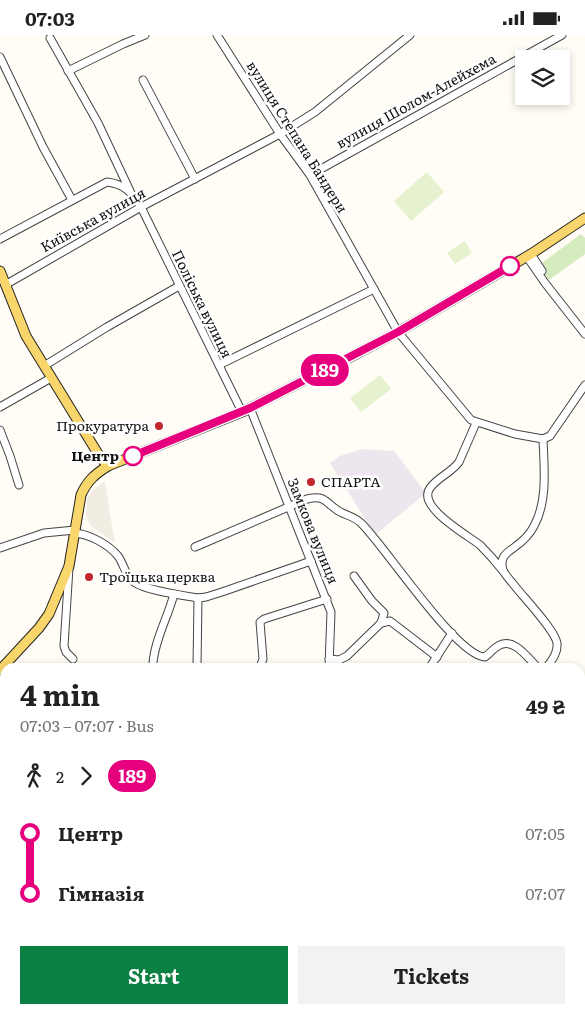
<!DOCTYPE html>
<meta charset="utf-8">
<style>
body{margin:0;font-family:Literata,serif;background:#f2f2f2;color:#222;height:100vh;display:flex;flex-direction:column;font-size:19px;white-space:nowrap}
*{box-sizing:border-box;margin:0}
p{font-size:16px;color:#767676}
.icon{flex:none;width:28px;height:28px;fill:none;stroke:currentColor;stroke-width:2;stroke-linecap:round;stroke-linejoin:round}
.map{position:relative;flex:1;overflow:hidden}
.panel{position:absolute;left:0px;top:628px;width:585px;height:351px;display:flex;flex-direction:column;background:#fff;border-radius:15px 15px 0 0;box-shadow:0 2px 8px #0003}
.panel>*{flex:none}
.badge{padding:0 10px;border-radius:16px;font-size:18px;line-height:32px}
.buttons{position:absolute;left:515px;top:15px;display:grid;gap:10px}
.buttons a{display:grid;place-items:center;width:55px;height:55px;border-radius:0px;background:#fff;box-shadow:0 2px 8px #0003;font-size:25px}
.map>.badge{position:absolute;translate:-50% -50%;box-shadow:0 0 0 2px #fff}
.legs{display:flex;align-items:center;gap:8px;height:55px;padding:0 20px;font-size:16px}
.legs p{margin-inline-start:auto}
.head{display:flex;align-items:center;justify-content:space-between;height:85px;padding:0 20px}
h1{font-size:28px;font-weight:700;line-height:38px}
.cta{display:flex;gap:10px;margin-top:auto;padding:10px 20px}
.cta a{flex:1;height:58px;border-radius:0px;background:#0b8043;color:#fff;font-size:20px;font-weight:700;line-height:58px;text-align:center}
.cta a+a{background:#f2f2f2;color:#222}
ul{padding:0 20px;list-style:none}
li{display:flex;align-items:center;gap:18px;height:60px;font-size:19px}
li i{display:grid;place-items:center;width:8px;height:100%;margin:0 6px;background:currentColor}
li i::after{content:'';width:12px;height:12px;margin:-6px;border:4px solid;border-radius:50%;background:#fff}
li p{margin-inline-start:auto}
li:first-child i{background:linear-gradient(#0000 50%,currentColor 0)}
li:last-child i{background:linear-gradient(currentColor 50%,#0000 0)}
.status{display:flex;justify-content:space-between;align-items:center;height:35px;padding:0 25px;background:#fff;direction:ltr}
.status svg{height:14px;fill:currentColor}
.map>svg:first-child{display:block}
</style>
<div class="status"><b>07:03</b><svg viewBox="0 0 49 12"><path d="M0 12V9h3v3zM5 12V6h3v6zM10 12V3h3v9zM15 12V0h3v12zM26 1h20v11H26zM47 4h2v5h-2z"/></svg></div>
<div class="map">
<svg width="585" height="978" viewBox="0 0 585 978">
<rect width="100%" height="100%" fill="#fffdf5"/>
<!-- industrial -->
<polygon fill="#eee6ef" points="362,414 394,416 426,458 375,500 330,428 340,421"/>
<!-- green -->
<g fill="#d5ebbd">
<polygon points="581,199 585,203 585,219 549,245 539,230"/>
<polygon points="585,711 585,978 480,978 476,974 580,974 580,722"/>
</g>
<!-- pitch -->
<g fill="#e6f2cf">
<polygon points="427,137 444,157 411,186 394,166"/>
<polygon points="465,206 472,218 455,229 447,218"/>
<polygon points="380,340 391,354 361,377 350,363"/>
</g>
<!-- plaza -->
<polygon fill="#f1ede2" points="105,446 110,480 115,508 91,491 86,481 87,464 93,455"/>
<!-- water -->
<g fill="#b9e0f7" stroke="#3f96cf">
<polygon points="585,659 585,711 580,722 580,663"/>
<polygon points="0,689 5,694 5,765 0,762"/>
<polygon points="28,974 67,974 67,977 76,974 169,974 151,978 28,978"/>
</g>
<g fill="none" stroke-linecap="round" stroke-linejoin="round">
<!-- minor casing -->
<g stroke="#444" stroke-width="9">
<g id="minor">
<polyline points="217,0 280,99 310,140 398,297 471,385 515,399 543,404"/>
<polyline points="50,3 98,88 130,156"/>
<polyline points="0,22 43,112 72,165"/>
<polyline points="68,36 123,9 145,0"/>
<polyline points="143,45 195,144"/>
<polyline points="310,140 562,0"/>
<path d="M0,204L107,147C125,149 132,158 141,172L242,377"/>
<polyline points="531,219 542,236"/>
<polyline points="527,222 545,248 585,299"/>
<polyline points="5,250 141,172 280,99 315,77 410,0"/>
<polyline points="219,330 374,254"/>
<polyline points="44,331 107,292 179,251"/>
<polyline points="0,372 51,343"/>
<polyline points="250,373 331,577 329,632"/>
<path d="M476,388L459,427C451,438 438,442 430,453C416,472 469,501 480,510C488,518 496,527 503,536"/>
<polyline points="0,395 10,421 19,450"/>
<path d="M543,404C544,432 548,466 534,491C530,499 523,506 516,511C507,518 499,521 503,535C505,540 510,545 514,550C524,563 555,595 557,608C558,618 552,625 547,632"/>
<polyline points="543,404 550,401 585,350"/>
<path d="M74,498C89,499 108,509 118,521C124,529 125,541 134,547C147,556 181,560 198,563L206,562L222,557L311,526"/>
<path d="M195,512L307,464C325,460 324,466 337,475C344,480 354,481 361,488C385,511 456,621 485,622C489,619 493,614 498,611C513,601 528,623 537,632"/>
<polyline points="0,513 44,498 75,495"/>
<polyline points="69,533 64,611 66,617 73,624"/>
<polyline points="381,588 390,586 394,589 437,622"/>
<polyline points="329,624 339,625 347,621 381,588 384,578 372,566 354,541"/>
<path d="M153,628C155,604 168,582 174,559"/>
<polyline points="197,632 198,563"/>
<polyline points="260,632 263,624 260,587 264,584 327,564"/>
<polyline points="430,632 452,598"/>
<polyline points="0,668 5,674"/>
<polyline points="426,974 427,978"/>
</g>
</g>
<!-- major casing -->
<g stroke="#222" stroke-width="11">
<g id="major">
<polyline points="0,236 26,301 100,422 108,431"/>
<path d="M0,635L39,593L49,579L69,531L81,460C87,446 95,439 108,431L242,377L354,320L398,297L531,219L585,183"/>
</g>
</g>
<!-- minor -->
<use href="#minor" stroke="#fff" stroke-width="7"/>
<!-- major -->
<use href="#major" stroke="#f9d66b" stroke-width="9"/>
</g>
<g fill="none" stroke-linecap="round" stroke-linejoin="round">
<!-- line-1 casing -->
<g stroke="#fff" stroke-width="11">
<polyline id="line-1" points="133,421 250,373 398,297 510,231"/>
</g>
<!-- line-1 -->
<use href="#line-1" stroke="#e6007e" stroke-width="8"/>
</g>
<!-- markers -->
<g fill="#fff" stroke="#e6007e" stroke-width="2.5">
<circle cx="510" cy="231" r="9"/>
<circle cx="133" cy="421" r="9"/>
</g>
<g fill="#c4262e" stroke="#fff" stroke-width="2">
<circle cx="159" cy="391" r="5"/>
<circle cx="311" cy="447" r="5"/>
<circle cx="89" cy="542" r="5"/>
</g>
<g text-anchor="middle" stroke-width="5" stroke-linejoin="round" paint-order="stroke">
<!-- street labels -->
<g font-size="14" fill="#111" stroke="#fff">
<text transform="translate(416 66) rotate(-29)" y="5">вулиця Шолом-Алейхема</text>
<text transform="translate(297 102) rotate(58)" y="5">вулиця Степана Бандери</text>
<text transform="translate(93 185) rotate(-29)" y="5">Київська вулиця</text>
<text transform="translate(202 269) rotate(64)" y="5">Поліська вулиця</text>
<text transform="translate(313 496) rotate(68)" y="5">Замкова вулиця</text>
</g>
<!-- poi labels -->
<g font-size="14" fill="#111" stroke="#fff" text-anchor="start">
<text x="149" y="396" text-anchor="end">Прокуратура</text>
<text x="321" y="452">СПАРТА</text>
<text x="99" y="547">Троїцька церква</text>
</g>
<!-- stop labels -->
<g font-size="14" font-weight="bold" fill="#111" stroke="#fff" text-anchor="end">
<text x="119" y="426">Центр</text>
</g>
</g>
</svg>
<div class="buttons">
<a><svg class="icon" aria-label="layers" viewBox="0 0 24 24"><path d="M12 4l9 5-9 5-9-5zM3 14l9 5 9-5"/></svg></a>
</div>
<b class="badge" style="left:325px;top:335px;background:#e6007e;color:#fff">189</b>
<section class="panel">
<div class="head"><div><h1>4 min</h1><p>07:03 – 07:07 · Bus</p></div><b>49 ₴</b></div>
<div class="legs"><svg class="icon" aria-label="walk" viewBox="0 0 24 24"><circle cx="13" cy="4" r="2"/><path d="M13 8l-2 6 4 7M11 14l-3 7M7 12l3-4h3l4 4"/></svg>2<svg class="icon" aria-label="forward" viewBox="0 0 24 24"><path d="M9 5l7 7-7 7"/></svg><b class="badge" style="background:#e6007e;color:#fff">189</b></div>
<ul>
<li><i style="color:#e6007e"></i><b>Центр</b><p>07:05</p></li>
<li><i style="color:#e6007e"></i><b>Гімназія</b><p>07:07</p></li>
</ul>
<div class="cta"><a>Start</a><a>Tickets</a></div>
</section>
</div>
